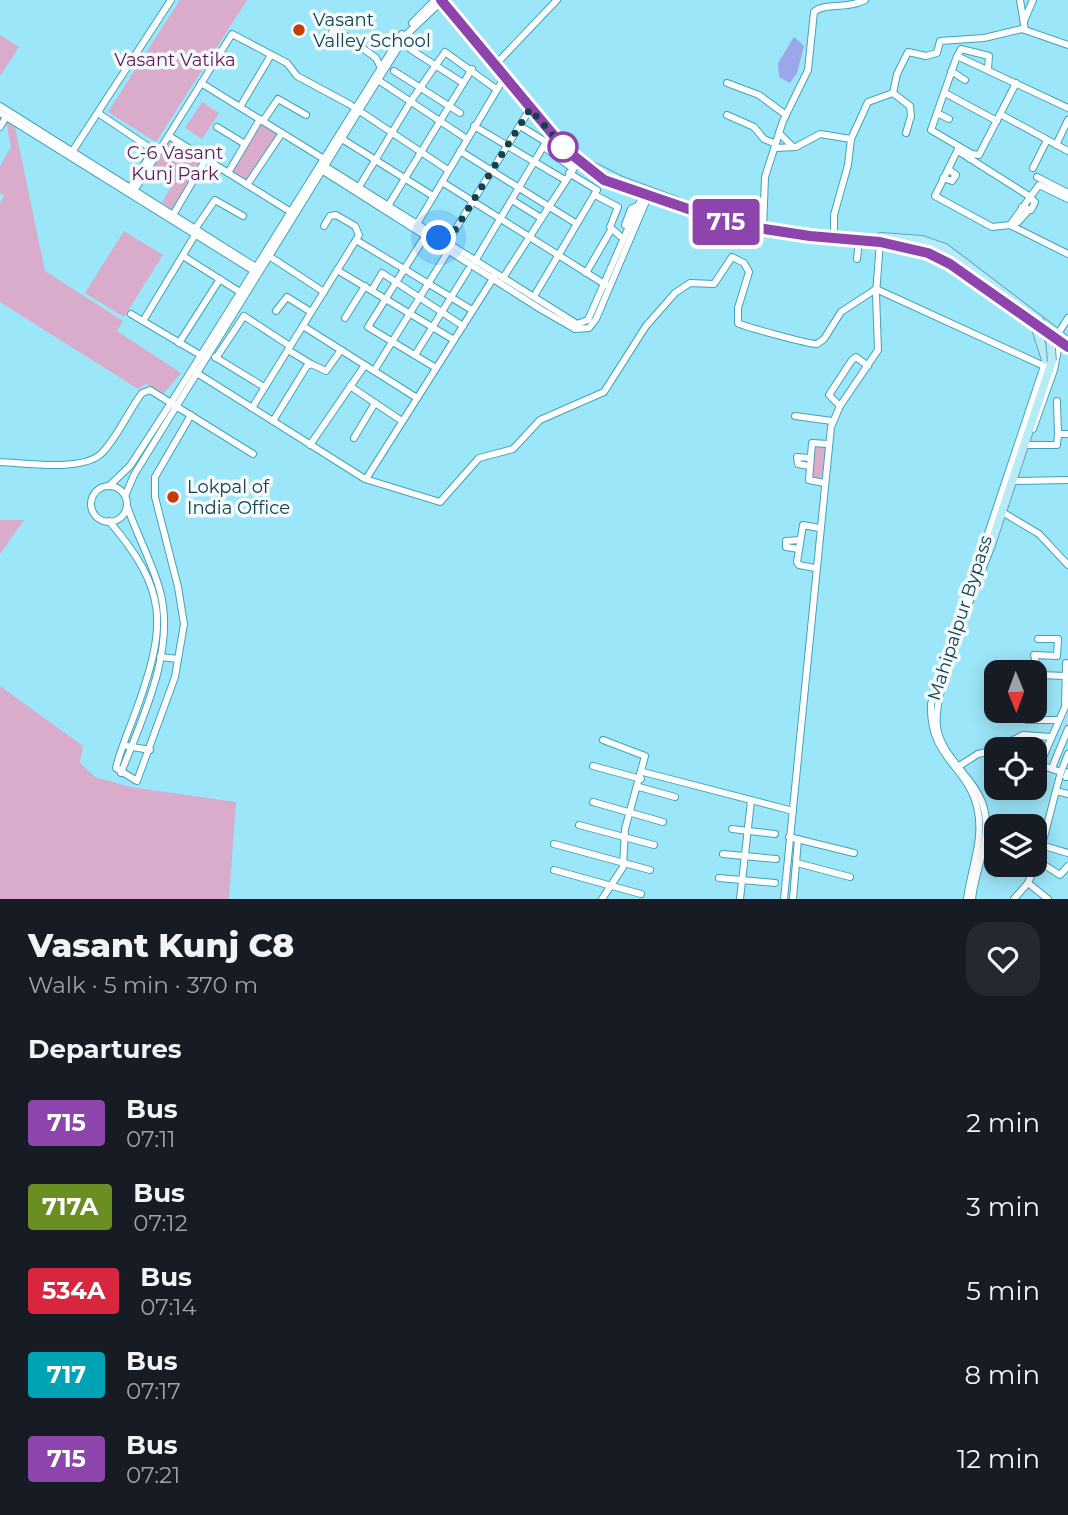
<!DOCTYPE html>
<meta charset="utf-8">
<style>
body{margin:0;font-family:Montserrat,sans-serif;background:#242831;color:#f1f3f6;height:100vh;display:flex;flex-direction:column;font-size:26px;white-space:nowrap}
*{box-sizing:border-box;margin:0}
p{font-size:23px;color:#9ea1a6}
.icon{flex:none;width:38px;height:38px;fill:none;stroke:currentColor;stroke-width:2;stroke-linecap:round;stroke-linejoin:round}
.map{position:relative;height:899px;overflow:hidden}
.panel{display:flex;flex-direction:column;background:#171b24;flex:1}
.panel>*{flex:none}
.badge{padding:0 14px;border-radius:5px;font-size:24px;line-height:46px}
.needle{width:46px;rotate:179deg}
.tools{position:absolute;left:984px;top:660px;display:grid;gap:14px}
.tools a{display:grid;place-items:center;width:63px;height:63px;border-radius:14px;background:#171b24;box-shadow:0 4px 18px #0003;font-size:35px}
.you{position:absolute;width:35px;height:35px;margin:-18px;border:5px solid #fff;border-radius:50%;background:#1a73e8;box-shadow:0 0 0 10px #1a73e833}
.map>.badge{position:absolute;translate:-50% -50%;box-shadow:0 0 0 4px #fff}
h2{padding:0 28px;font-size:26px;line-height:63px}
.round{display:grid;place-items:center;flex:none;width:74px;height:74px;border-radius:21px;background:#242831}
.overview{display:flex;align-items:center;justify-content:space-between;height:119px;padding:0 28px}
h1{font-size:33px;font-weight:800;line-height:52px}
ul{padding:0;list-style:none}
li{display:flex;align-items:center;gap:21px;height:84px;padding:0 28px}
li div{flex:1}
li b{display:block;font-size:26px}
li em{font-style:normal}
li .badge{min-width:77px;font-weight:700;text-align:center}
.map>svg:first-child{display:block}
</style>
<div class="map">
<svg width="1068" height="899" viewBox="0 0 1068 899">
<rect width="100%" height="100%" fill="#9ce6fa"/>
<!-- green -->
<g fill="#daaccc">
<polygon points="180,0 247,0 156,142 108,112"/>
<polygon points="0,35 19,47 0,76"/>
<polygon points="202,102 219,113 202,139 185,128"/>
<polygon points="6,121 15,127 45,271 123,321 117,331 181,373 164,393 146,384 138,389 0,302 0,203 4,196 0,193 0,166 11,147"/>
<polygon points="259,121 280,134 247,185 228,173"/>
<polygon points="168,137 206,159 175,212 162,202 173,184 149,168"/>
<polygon points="124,231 163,255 124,317 85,293"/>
<polygon points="815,444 826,446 821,480 811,476"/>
<polygon points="0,520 24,520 0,554"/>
<polygon points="0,686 83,746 80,763 95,777 130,787 236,802 229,899 0,899"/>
</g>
<!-- water -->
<polygon fill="#9ca6ea" points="794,37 804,46 797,73 790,83 779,77 778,63"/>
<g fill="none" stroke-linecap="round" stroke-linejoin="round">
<!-- minor casing -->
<g stroke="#40a3bb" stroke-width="8">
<g id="minor">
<polyline points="1020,0 1025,30"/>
<polyline points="344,20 332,32 338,37 346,36 376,58 380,66"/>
<polyline points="1024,21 1033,0"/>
<polyline points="412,23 435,0"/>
<polyline points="410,49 463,83"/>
<polyline points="958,55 961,49 989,56 988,69"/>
<polyline points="497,63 557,0"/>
<polyline points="394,71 460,113"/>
<polyline points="951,71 965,80"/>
<polyline points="375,78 467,139"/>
<polyline points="201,83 324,159"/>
<polyline points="727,83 759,95 786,115"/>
<polyline points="945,93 997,121"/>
<polyline points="0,106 259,269"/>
<polyline points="240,107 271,55"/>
<polyline points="0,113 257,273"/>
<polyline points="98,113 153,150 130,188"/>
<polyline points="937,113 949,119"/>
<polyline points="1000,114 1068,151"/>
<polyline points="727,115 754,127 764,139 776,144"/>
<polyline points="263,121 278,99 306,115"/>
<polyline points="474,126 565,180"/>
<polyline points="0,127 6,117"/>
<polyline points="217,127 245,144"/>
<polyline points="779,133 793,147"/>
<polyline points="906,133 911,116 910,106 893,93 897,74 908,52 926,56 937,53 940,41 984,38 1022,29 1068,45"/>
<polyline points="169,136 291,212"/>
<polyline points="342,139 433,196"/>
<polyline points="1056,145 1068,120"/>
<polyline points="544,147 572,168"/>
<polyline points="959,147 935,196 992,227 1010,225 1068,254"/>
<polyline points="775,148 796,147 820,134 851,139"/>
<polyline points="460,151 577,224"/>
<polyline points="958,151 1029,196"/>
<polyline points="72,152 171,0"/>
<polyline points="972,154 931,130 957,56 1068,108"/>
<polyline points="970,159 972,154 979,155 1016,83"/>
<polyline points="323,165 577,324 588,320 645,190"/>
<polyline points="1033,168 1047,140"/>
<polyline points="320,169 542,310 575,329 589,328 596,319 650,192"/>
<polyline points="228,173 260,119"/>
<polyline points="1037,177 1068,193"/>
<polyline points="943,178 952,181 956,175 948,169"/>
<polyline points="442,182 606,285"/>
<polyline points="247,185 282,133"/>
<polyline points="359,187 411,101 445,52 496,89"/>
<polyline points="134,191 232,34 287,63 297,76 349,104 448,170"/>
<polyline points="595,195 618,207 610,227 620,236"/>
<polyline points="512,200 541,218"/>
<polyline points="388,206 472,69"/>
<polyline points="1022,207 1031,210 1035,202 1029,197"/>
<polyline points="173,215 206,159"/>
<polyline points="417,224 504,78"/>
<polyline points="1011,224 1018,222 1029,210"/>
<polyline points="625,225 631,209 637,206"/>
<polyline points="1010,225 1039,185 1068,199"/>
<polyline points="195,229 215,200 243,216"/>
<path d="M763,229L765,177L783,121L808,70L814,12C825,2 846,10 865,0"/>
<polyline points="834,234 834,215 848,165 851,139 868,102 893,93"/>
<polyline points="356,240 472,310"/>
<polyline points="422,241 368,327 436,368"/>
<polyline points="447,243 530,109"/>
<polyline points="183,256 243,294"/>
<polyline points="269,256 324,292"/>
<polyline points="857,259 859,240"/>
<polyline points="475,261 546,142 520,126"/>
<polyline points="337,270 454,340"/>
<polyline points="586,273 611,230"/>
<polyline points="503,278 578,162"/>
<polyline points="372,290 382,273 463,326"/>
<polyline points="536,293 597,190 569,173"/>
<polyline points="276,311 287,297 311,312"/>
<polyline points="131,314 202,356"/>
<polyline points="345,318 365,286"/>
<polyline points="143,321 195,235"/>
<polyline points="303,326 417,398"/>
<polyline points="1056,337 1068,318"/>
<polyline points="179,343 220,279"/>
<polyline points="288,350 311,364"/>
<polyline points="415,355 468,270"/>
<polyline points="215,357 264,387"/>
<polyline points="216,358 244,316 290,346"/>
<path d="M192,370L365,479L440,502L479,458L513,449L540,420L604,392L646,326L675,293L690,283L714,284L732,257L744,263L749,272L738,308V323C742,326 808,344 817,344L824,339L841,312L876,289L1044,366"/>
<polyline points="374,371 446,255"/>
<polyline points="350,386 375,403 354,438"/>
<polyline points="1057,401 1058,434"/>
<polyline points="375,403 402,421"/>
<polyline points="840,406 829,395 852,360 856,357 868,366"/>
<polyline points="252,408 359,235 355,226 336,215 330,216 324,226"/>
<polyline points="795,416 832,421"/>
<polyline points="273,421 307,366 311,364 326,371 341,350"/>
<polyline points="1033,429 1054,370 1060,339"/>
<polyline points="310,445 365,365"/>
<polyline points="1028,445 1057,445 1058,434 1068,434"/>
<path d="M0,462C27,463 83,472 102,453C118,436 128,412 142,393L150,390L253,454"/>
<polyline points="809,466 798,464 797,457 810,458"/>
<polyline points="366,479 494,277"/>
<polyline points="1015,481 1068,480"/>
<polyline points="824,483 809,480 812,443 828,444"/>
<polyline points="109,486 130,466 171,403 402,34"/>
<circle cx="109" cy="504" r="18"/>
<polyline points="125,496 134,475 378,80 407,34 443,0"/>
<polyline points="1004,513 1039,534 1068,565"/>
<path d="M109,521C168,590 167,624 137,708C130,728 121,747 116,768L137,781L175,677L184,624L178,587L155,497V477L191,415"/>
<polyline points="799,549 786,547 786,541 800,540"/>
<polyline points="815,568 799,565 797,562 803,525 819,528"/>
<polyline points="1038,639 1058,639 1057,656 1034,655 1039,675 1038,720"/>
<polyline points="160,657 178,659"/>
<polyline points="1039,675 1065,676"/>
<polyline points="1027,720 1058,720"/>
<polyline points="127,746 150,750"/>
<polyline points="996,749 1023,735 1051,737"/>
<polyline points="1040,764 1065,707 1066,663"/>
<polyline points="593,766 641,779"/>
<polyline points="959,766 978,754 996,750"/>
<polyline points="1052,768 1068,729"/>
<polyline points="643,772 793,811"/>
<polyline points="1061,772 1068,754"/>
<path d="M121,773C142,719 176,650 160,591C152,562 137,535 127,506"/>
<polyline points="1066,777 1068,772"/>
<polyline points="639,787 675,797"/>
<polyline points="1056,791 1068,794"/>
<polyline points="593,802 663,822"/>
<polyline points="579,825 654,845"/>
<polyline points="732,829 775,834"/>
<polyline points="789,837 854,853"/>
<polyline points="554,844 650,870"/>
<polyline points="1044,846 1068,853"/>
<polyline points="723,854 776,859"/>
<polyline points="1038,861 1060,875 1068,866"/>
<polyline points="797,863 850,877"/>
<polyline points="554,870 641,894"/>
<polyline points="719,878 775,883"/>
<path d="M1028,883C1044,847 1050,810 1061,772L1034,763"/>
<polyline points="602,899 623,867 625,829 645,756 603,740"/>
<polyline points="740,899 751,801"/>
<polyline points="784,899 831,427 840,406 878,350 876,294 880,242"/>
<polyline points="793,899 798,839"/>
<path d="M967,899C971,868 985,838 977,807C967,765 929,758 931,704L1045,363"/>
<path d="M972,899C975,869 993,836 983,805C974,777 941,757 937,727C932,689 976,585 992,545"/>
<polyline points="1014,899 1028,883 1048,899"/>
</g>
</g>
<!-- major casing -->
<g stroke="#61a6b8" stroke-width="10">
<g id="major">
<polyline points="441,0 564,149 604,180 732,224 880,242 928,253 950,264 1068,347"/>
<polyline points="588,164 622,181 676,201"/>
<polyline points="881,237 922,240 945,248 1066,340"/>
<polyline points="1035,325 1046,360"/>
<polyline points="990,548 1052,361"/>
</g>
</g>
<!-- minor -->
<use href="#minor" stroke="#fff" stroke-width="6"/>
<!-- major -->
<use href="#major" stroke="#b8ebf8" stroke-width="8"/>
<!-- major-bridge casing -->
<g stroke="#61a6b8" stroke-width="10" stroke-linecap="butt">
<polyline id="major-bridge" points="1039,320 1050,339 1052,361"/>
</g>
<!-- major-bridge -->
<use href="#major-bridge" stroke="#b8ebf8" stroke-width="8"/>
</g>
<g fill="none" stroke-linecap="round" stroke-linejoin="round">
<!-- line casing -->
<g stroke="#fff" stroke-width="16">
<polyline id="line" points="441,0 565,149 604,180 732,224 810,236 880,242 928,253 950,264 1068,347"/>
</g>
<!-- line -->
<use href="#line" stroke="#8e44ad" stroke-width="10"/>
<!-- walk -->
<polyline stroke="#16404a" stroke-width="7" stroke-dasharray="0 12.6" points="439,238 447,243 530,109 565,149 563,147"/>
</g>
<!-- markers -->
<g fill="#c43d08" stroke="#f3fbfe" stroke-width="2.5">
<circle cx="299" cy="30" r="7"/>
<circle cx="173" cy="497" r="7"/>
</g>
<circle fill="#fff" stroke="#8e44ad" stroke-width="3.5" cx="563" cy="147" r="14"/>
<g text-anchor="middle" stroke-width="7" stroke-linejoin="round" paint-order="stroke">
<!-- poi labels -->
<g font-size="18" fill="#16404a" stroke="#f3fbfe" text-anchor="start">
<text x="313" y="26">Vasant<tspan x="313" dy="21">Valley School</tspan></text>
<text x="187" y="493">Lokpal of<tspan x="187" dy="21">India Office</tspan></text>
</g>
<!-- park labels -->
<g font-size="18" fill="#641854" stroke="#f3fbfe">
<text x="175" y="66">Vasant Vatika</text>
<text x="175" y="159">C-6 Vasant<tspan x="175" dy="21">Kunj Park</tspan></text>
</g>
<!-- street labels -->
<g font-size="18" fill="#16404a" stroke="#f3fbfe">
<text transform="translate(960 618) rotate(-72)" y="6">Mahipalpur Bypass</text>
</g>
</g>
</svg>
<div class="tools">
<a><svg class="needle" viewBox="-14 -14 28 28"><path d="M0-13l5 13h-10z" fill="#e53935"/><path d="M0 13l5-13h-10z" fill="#9ea1a6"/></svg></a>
<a><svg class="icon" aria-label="locate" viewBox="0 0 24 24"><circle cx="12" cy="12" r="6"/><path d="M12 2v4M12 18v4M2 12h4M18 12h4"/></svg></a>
<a><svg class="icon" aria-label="layers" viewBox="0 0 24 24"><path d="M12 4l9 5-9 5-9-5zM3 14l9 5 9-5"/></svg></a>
</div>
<div class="you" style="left:439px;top:238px"></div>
<b class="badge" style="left:726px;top:222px;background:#8e44ad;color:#fff">715</b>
</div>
<section class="panel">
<div class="overview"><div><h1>Vasant Kunj C8</h1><p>Walk · 5 min · 370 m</p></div><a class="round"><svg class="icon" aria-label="heart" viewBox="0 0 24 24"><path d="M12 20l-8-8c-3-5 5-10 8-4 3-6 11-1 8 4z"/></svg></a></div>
<h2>Departures</h2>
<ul>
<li><span class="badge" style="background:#8e44ad;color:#fff">715</span><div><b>Bus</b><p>07:11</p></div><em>2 min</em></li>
<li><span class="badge" style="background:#6b8e23;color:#fff">717A</span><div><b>Bus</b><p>07:12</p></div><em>3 min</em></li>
<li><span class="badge" style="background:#d7263d;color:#fff">534A</span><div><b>Bus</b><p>07:14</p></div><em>5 min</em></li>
<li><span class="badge" style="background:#00a3b4;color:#fff">717</span><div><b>Bus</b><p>07:17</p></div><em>8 min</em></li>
<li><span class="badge" style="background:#8e44ad;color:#fff">715</span><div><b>Bus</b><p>07:21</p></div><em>12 min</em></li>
</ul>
</section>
